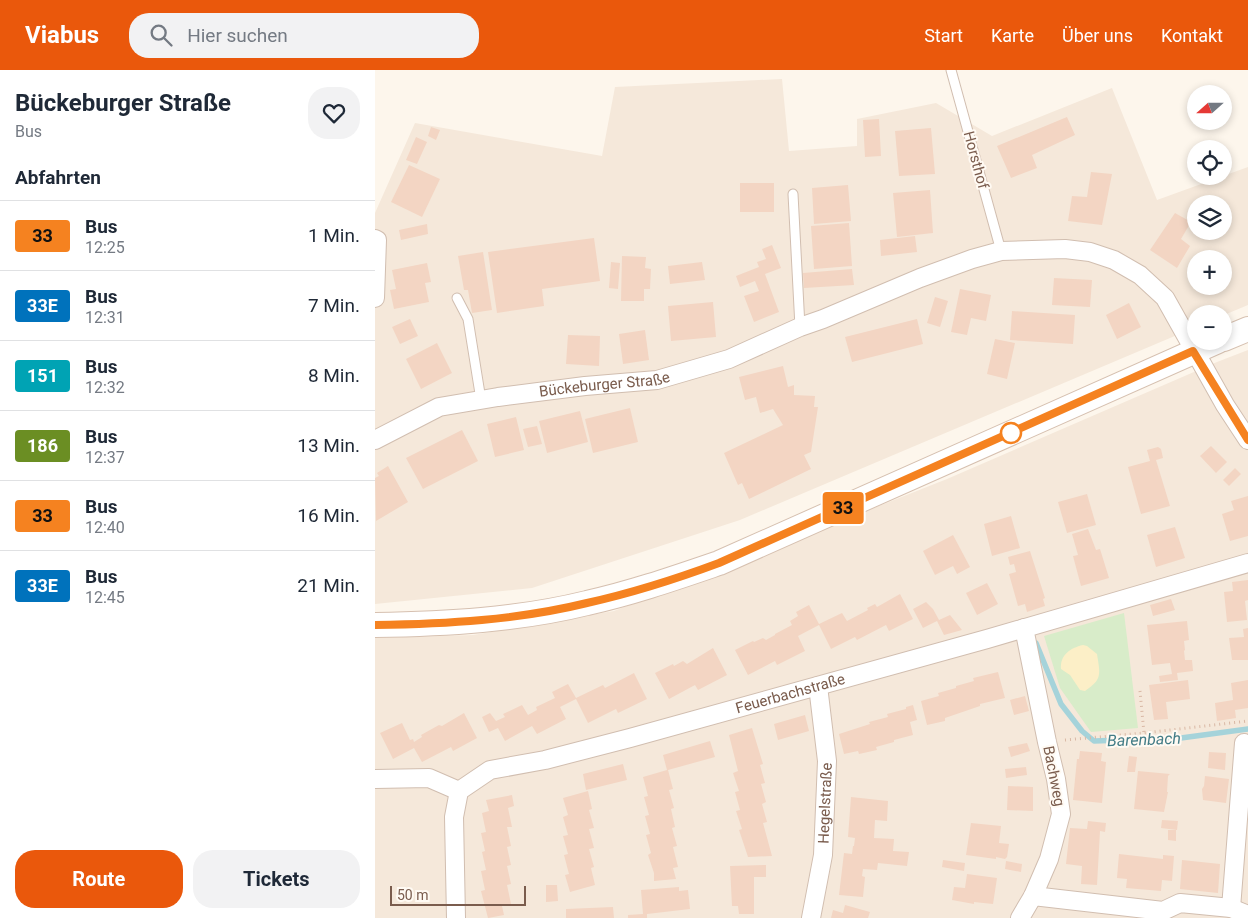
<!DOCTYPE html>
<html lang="de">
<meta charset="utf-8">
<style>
body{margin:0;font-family:Roboto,sans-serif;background:#f2f2f3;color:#1f2937;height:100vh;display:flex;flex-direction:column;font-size:19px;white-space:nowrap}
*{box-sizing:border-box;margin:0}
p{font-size:16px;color:#747a83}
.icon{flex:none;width:28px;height:28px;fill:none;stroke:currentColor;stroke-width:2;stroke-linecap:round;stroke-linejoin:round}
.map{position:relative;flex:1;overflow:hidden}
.drawer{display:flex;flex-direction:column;background:#fff;width:375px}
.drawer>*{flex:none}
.badge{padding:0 10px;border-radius:4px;font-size:18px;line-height:32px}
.needle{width:32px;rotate:249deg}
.buttons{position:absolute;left:812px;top:15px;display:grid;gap:10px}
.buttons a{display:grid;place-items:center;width:45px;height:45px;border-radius:50%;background:#fff;box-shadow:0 2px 8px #0003;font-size:25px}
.scale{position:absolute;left:15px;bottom:12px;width:136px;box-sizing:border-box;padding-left:5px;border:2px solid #7a5c4d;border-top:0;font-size:14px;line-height:18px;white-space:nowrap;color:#7a5c4d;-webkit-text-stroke:4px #fffaf3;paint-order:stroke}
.map>.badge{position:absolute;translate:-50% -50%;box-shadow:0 0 0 2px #fff}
h2{padding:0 15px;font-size:19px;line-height:45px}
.round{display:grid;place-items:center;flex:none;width:52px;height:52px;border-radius:20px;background:#f2f2f3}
.headline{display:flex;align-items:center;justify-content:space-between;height:85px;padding:0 15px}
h1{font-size:24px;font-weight:700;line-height:38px}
.primary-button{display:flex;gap:10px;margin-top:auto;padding:10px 15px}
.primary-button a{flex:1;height:58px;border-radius:20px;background:#ea580c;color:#fff;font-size:20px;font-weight:700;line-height:58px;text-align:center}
.primary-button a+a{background:#f2f2f3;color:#1f2937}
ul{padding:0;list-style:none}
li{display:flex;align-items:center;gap:15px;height:70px;padding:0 15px;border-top:1px solid #e0e1e3}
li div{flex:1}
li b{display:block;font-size:19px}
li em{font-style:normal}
li .badge{min-width:55px;font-weight:700;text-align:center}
header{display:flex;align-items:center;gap:30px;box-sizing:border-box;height:70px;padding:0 25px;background:#ea580c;color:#fff}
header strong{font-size:24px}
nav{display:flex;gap:28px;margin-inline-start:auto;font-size:18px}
.search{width:350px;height:45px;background:#f2f2f3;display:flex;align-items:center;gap:12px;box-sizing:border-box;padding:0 18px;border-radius:20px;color:#747a83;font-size:19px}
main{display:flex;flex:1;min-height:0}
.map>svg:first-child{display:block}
</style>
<header>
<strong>Viabus</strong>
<div class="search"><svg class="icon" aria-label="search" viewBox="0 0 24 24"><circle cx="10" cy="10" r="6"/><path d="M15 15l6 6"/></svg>Hier suchen</div>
<nav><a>Start</a><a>Karte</a><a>Über uns</a><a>Kontakt</a></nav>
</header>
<main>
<section class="drawer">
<div class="headline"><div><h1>Bückeburger Straße</h1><p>Bus</p></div><a class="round"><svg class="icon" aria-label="heart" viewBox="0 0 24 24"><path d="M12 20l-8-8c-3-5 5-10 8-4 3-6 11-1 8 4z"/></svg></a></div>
<h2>Abfahrten</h2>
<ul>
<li><span class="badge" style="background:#f58220;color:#111">33</span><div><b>Bus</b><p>12:25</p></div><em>1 Min.</em></li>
<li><span class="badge" style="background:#0072bc;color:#fff">33E</span><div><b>Bus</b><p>12:31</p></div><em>7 Min.</em></li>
<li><span class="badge" style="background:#00a3b4;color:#fff">151</span><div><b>Bus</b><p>12:32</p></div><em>8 Min.</em></li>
<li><span class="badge" style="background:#6b8e23;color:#fff">186</span><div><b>Bus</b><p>12:37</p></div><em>13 Min.</em></li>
<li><span class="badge" style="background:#f58220;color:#111">33</span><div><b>Bus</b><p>12:40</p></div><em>16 Min.</em></li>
<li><span class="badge" style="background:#0072bc;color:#fff">33E</span><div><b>Bus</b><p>12:45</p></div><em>21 Min.</em></li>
</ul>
<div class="primary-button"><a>Route</a><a>Tickets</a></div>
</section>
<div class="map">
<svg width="873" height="848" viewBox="0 0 873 848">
<rect width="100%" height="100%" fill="#fdf6ec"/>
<!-- residential -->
<g fill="#f5e8da" fill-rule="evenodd">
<path d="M407,9L414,81L482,76V49L561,33L617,66L737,18L782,130L873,97V235L849,245V244H821V257L365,450L157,518L0,534V143L40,53L227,86L240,17ZM821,134H849V161H821ZM821,189H849V216H821Z"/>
<polygon points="873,280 873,848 0,848 0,568 98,565 239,541 572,409 842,292"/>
</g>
<!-- green -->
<polygon fill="#d8ecc9" points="749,543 763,658 716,662 685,618 669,566"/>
<!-- sand -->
<path fill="#fcefc7" d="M708,575L712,576L722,584C725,604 728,609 710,621L705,620L695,605L686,599C685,585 695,578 708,575Z"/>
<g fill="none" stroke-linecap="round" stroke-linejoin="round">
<!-- stream -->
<polyline stroke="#a5d3da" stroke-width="5.5" points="661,573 686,634 707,661 719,671 806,668 873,659"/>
</g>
<!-- building -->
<g fill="#f3d5c3">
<polygon points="692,47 700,65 657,85 662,98 636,108 622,76"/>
<polygon points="504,49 506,86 490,87 488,50"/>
<polygon points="56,57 65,60 61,70 53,66"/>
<polygon points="556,58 560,104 524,106 520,61"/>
<polygon points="41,67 52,72 42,94 31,90"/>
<polygon points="34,95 65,109 47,147 16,132"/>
<polygon points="716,102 737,104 727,155 693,151 697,126 712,127"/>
<rect x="365" y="113" width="34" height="29"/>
<polygon points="473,115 476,151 439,154 437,118"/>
<polygon points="555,120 558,163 522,167 518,123"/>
<polygon points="800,143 816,152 806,169 815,176 802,198 775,180"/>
<polygon points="474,153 477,196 439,199 436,156"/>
<polygon points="52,154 53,164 26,170 24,160"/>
<polygon points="540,166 542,182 506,186 505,170"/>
<polygon points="219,168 225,211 167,219 169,236 122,243 113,182"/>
<polygon points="397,175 406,198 390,204 404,242 379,252 369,226 384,221 380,211 365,217 361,206 384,197 382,192 391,189 387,179"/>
<polygon points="108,182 117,240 97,243 93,220 89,220 83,186"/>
<polygon points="247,186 271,187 270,198 276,199 275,219 269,219 269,231 246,231"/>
<polygon points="236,192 245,193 243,219 234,218"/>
<polygon points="327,192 330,210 295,214 293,196"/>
<polygon points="52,193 56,212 50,213 54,232 19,239 15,220 21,219 17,200"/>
<polygon points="477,199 479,215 429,218 428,203"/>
<polygon points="679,208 717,210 715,237 677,235"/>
<polygon points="585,219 616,225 611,251 596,248 592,265 576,262"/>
<polygon points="560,227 573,231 565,257 552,253"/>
<polygon points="338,232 341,267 296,271 293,236"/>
<polygon points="754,233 766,257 742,269 731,245"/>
<polygon points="637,241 700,245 698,274 635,270"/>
<polygon points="35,249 43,266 25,274 17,257"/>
<polygon points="542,249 548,274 477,292 470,267"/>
<polygon points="270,260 274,290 248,294 244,264"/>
<polygon points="193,265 225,266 224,296 191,294"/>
<polygon points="620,269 640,273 632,309 612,304"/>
<polygon points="62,273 77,303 46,319 31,289"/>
<polygon points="408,296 413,317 419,315 419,325 440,326 439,337 443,337 436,382 429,385 436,399 374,429 367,413 363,415 349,383 408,355 398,339 385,343 381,327 370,330 364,307"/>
<polygon points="255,338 263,372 218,383 210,349"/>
<polygon points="205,341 213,372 172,383 164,351"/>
<polygon points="141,347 149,380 120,387 112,354"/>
<polygon points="162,356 167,374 153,377 148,359"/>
<polygon points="87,360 103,391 48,419 31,388"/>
<polygon points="836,376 852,392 841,403 825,386"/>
<polygon points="783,377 786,379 788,388 781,390 795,436 766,444 753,397 775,391 772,380"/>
<polygon points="13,396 33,432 1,451 0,408 4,406 2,403"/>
<polygon points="860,398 866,404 854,416 848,410"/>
<polygon points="712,424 721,455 692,463 683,432"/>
<polygon points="873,426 873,466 855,471 847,444 859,440 856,431"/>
<polygon points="636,446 645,478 617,486 609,454"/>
<polygon points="800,457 810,488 781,497 772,465"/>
<polygon points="713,459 721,480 725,479 734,508 706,516 698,486 703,485 697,464"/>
<polygon points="578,465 595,497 582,504 578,496 560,505 548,481"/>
<polygon points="655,481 670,528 668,529 670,536 652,542 650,534 643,536 634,504 641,502 639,494 635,495 633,487"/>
<polygon points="873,510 873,530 870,531 872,550 852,552 849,522 858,521 857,512"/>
<polygon points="612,513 623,534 602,545 591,523"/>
<polygon points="525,524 538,549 514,561 511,555 482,570 480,567 456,579 444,555 423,566 430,581 402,595 400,591 373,605 360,580 378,571 379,572 388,568 391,570 400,565 400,564 417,555 415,551 423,546 421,542 434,535 444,554 467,543 472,551 493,540 492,538 500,534 502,537"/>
<polygon points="796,529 800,540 778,546 775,535"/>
<polygon points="551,532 558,539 564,550 575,545 587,560 569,565 562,551 548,558 538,539"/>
<polygon points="812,551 814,570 809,571 810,580 809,581 810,590 817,590 818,601 802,603 803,610 785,612 784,606 797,604 795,593 777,595 772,555"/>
<polygon points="873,558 873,590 857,590 854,568 869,567 868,559"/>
<polygon points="338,578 352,605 323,620 320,615 294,629 280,603 298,594 299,596 308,591 312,594"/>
<polygon points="623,602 630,628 605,634 605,636 570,648 570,651 552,655 546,631 564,626 563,623 581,618 581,616 599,611 598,608"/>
<polygon points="259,603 272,629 243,643 241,639 213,653 201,629 185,637 191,649 162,664 157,656 130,671 123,658 114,662 107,647 115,643 121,651 130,647 128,644 147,635 153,645 162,640 161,637 180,628 177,622 193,614 201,628 228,615 230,618 232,617"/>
<polygon points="813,610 815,629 791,632 793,649 779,650 774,615"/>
<polygon points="873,610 873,638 860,640 861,648 842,651 840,633 858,630 856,613"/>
<polygon points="650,626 654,641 639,645 635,630"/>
<polygon points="538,635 542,650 535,652 538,665 519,670 519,672 501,677 502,680 484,684 483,681 469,684 464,664 495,654 494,652 513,647 512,644 531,639 531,637"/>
<polygon points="89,643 102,668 78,681 76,677 47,692 39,678 18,689 5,663 27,653 35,670 38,669 39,672 47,667 46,665 64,655 67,656"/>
<polygon points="430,645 434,661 403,670 399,654"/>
<polygon points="377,658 388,694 385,695 390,713 386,714 391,732 387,734 392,752 388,753 397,786 373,787 364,760 367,759 361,741 365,740 360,722 364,721 358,703 363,701 354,665"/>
<polygon points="335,671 340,687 293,700 298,719 294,720 299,738 296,739 300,757 297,758 302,776 298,777 303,797 298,798 301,809 279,811 279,803 273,785 276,783 271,765 275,764 270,746 274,745 269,727 273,726 268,707 292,700 288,685"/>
<polygon points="652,673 655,681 636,687 633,677"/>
<polygon points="705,681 727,683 726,691 731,692 727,733 698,730 702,689 704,689"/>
<polygon points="834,682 851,683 850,700 833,698"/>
<polygon points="754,686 762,687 760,702 752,702"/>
<polygon points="248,694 252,710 211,720 208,704"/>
<polygon points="651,697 652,705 631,708 630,699"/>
<polygon points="763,701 795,704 793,706 792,722 793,722 789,742 759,739"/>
<polygon points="830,706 854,709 851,733 828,730 827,719 829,716"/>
<polygon points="633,716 658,717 658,741 632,740"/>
<polygon points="213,721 217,739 214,740 219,758 214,759 219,778 214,779 219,797 216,798 220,815 195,822 190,805 194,804 189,785 193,784 188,766 193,765 188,747 193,745 188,728"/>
<polygon points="137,725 139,736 133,738 137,757 132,757 136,776 132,777 136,795 132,796 136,814 132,815 136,834 127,836 129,845 113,848 106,821 110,820 106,801 111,800 107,782 110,781 106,763 111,762 107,743 114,741 111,730"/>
<polygon points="476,727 513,731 512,751 500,750 499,768 519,769 518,781 534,782 532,796 503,793 502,800 488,799 487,806 490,807 488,827 464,825 469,783 477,784 478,776 479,776 480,768 473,767"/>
<polygon points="787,750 803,751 802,760 786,758"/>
<polygon points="713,751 731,753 730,762 725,761 722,815 706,814 707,796 691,794 695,758 712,759"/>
<polygon points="596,753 626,756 624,773 634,774 632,787 630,789 621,787 621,789 591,785"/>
<polygon points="793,760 801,760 801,771 793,770"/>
<polygon points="744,784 788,789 788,785 799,786 797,811 787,810 786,821 751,818 752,809 742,808"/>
<polygon points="568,790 590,793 589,801 567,797"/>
<polygon points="807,790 845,794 843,823 805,819"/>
<polygon points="631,791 647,794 646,802 630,799"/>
<polygon points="391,795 391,807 379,807 379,844 364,844 363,836 357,836 355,796"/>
<polygon points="592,804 622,808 618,834 599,832 599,834 577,830 579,817 590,818"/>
<polygon points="171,815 182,815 183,831 171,832"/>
<polygon points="304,817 304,821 313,820 315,839 272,844 272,848 253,848 253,845 268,844 266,820"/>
<polygon points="470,835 495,842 493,848 456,848 458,840 468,843"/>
<polygon points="238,837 239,848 191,848 191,839"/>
</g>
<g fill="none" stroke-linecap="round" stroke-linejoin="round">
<!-- service casing -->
<g stroke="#d1beb0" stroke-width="11">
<g id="service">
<polyline points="576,0 626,181"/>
<polyline points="418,124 425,257"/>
<polyline points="82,228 93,249 106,330"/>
</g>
</g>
<!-- minor casing -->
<g stroke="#d1beb0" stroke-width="20">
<g id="minor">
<polyline points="0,169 2,170 0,228"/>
<path id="s1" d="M0,370L64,337L123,327L210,316L282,310L354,289L425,257L448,249L545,208L597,189L626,181L690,179L715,182L739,190L765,205L790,228L850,335L873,370"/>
<polyline points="0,709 54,708 84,721"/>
<polyline points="658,826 788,841 805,833 856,838 873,845"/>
<polyline points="856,838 869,673"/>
<path id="s2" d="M81,848L79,747L84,721L115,700L170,690L255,668L612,569L873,493"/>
<path id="s3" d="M436,848L448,785L452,691L443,616"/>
<polyline points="645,848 658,826 674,789 686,744 681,709 672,672 649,558"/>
</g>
</g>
<!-- secondary casing -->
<g stroke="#d6c0b0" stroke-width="26">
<g id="secondary">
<polyline points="849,269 873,259"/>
<path d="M0,555C71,554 143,550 212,533C257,523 300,508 344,493L843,271"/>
</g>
</g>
<!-- path -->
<g stroke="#d9b8a5" stroke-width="3" stroke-dasharray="1 4" stroke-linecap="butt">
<polyline points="765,621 769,663"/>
<polyline points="690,670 769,663 873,651"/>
</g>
<!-- service -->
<use href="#service" stroke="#fff" stroke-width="9"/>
<!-- minor -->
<use href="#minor" stroke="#fff" stroke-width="18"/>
<!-- secondary -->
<use href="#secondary" stroke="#fff" stroke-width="24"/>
</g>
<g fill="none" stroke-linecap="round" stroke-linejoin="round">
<!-- line casing -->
<g stroke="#fff" stroke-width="11">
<path id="line" d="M0,555C71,554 143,550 212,533C257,523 301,509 344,493L818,281L873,370"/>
</g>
<!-- line -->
<use href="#line" stroke="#f58220" stroke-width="8"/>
</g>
<!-- markers -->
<circle fill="#fff" stroke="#f58220" stroke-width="2.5" cx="636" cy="363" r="10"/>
<g text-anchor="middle" stroke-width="4" stroke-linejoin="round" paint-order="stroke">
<!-- street labels -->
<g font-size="15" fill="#7a5c4d" stroke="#fffaf3">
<text transform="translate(601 90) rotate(75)" y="5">Horsthof</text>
<text dy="5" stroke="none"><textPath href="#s1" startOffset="239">Bückeburger Straße</textPath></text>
<text dy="5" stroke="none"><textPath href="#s2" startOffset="475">Feuerbachstraße</textPath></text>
<text transform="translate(679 706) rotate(79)" y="5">Bachweg</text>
<text dy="5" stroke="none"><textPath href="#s3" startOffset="116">Hegelstraße</textPath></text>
</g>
<!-- water labels -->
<g font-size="16" font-style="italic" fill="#437c86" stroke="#fffaf3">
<text transform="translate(769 669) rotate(-2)" y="6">Barenbach</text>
</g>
</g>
</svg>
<div class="buttons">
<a><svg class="needle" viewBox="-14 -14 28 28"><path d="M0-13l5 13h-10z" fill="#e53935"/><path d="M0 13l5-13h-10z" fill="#747a83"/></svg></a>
<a><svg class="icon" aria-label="locate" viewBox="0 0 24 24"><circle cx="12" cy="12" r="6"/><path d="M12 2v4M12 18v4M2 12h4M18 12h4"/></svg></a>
<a><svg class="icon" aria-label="layers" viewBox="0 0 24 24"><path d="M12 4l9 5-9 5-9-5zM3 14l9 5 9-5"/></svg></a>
<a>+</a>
<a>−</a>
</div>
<div class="scale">50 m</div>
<b class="badge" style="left:468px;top:438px;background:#f58220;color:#111">33</b>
</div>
</main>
